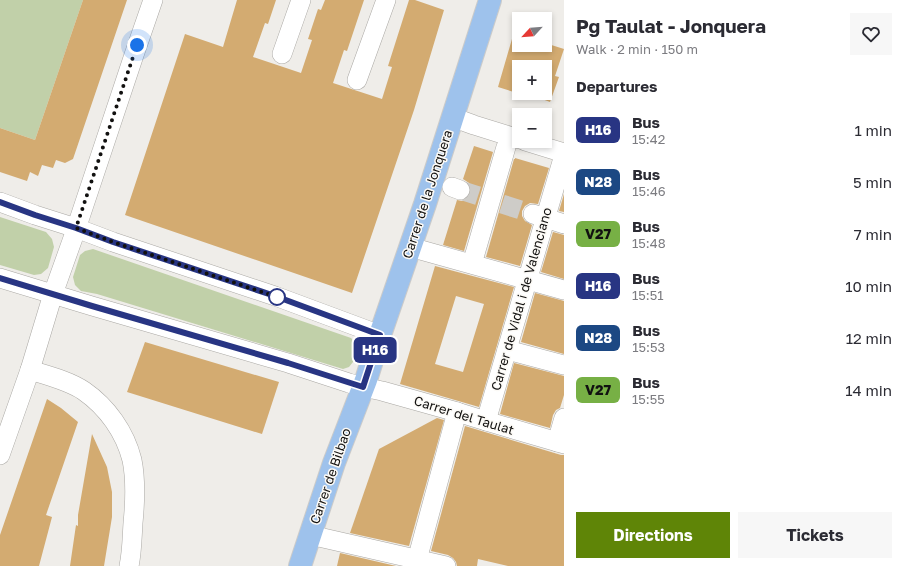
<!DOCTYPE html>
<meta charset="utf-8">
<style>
body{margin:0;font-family:"Golos Text",sans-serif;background:#f7f7f7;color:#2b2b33;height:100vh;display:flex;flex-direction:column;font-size:15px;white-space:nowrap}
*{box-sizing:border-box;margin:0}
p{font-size:13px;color:#7c7c81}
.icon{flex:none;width:22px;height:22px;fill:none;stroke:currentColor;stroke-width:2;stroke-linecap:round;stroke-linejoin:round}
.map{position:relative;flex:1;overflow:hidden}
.side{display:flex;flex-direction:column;background:#fff;width:340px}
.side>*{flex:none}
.badge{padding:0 8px;border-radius:6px;font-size:14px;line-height:26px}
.needle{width:26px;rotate:244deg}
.controls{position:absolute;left:512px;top:12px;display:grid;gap:8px}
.controls a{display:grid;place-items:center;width:40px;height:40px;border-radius:0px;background:#fff;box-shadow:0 2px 6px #0003;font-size:20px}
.you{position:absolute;width:20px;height:20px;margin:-10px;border:3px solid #fff;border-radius:50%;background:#1a73e8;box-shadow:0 0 0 6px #1a73e833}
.map>.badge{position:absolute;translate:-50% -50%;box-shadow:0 0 0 2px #fff}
h2{padding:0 12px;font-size:15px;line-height:36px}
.round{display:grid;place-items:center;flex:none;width:42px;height:42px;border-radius:0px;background:#f7f7f7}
.overview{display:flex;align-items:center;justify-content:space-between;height:68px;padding:0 12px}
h1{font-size:19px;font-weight:700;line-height:30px}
.cta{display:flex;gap:8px;margin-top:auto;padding:8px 12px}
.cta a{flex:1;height:46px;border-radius:0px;background:#5f8507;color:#fff;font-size:16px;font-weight:700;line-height:46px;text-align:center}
.cta a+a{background:#f7f7f7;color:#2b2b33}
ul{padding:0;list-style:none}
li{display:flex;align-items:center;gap:12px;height:52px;padding:0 12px}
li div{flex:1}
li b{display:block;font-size:15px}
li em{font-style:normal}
li .badge{min-width:44px;font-weight:700;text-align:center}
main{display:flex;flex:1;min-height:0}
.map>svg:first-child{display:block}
</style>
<main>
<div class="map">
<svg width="564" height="566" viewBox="0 0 564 566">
<rect width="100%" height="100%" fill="#efede9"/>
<!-- green -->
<g fill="#c1d0a9">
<polygon points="0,0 83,0 35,140 0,128"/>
<polygon points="0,217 46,232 52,239 54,247 48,268 41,274 34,275 0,265"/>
<polygon points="93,249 351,338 356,343 357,348 353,362 349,367 343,369 97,294 81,291 75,285 73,277 80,255 85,251"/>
</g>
<!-- building -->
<g fill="#d3ab71" fill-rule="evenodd">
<polygon points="83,0 127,0 73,159 65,163 56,160 53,168 42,165 38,176 30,172 27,181 0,172 0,128 35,140"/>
<polygon points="237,0 276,0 268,24 265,23 253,57 301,73 312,40 308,39 318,9 321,10 325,0 364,0 347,51 344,50 333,83 382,99 392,67 388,66 409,0 415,0 444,10 414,110 352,293 125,215 185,34 223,47"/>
<path d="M514,32L519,34V45H545V43L564,49L555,76L559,77L550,102L534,96L533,98L498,87ZM519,67H545V93H519Z"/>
<polygon points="474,146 493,152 464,251 443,245 457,200 462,201 467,199 470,193 471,188 469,183 463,179"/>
<polygon points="515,158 549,168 538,204 530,203 525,206 522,211 522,216 525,221 532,225 520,266 486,257 514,159 515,159"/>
<polygon points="564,194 564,212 559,211"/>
<polygon points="553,232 564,235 564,279 541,272"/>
<path d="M435,266L514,287L479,407L400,384ZM456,296L484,304L463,372L435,364Z"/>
<polygon points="535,293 564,301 564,354 521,342"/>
<polygon points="145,342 279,382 262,434 127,392"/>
<polygon points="514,363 564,376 564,395 560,408 556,410 553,415 550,428 500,414"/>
<polygon points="47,399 61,408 78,422 46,515 52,517 39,566 0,566 0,535"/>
<polygon points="437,418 444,420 409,546 350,533 379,449"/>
<polygon points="465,426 561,455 564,455 564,566 508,566 478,559 477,566 457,566 456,562 453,558 448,555 431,551"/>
<polygon points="92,434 107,467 112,492 112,517 104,566 70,566 76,525 78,526 78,515"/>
<polygon points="340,553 396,566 337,566"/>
</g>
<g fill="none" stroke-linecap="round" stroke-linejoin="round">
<!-- minor-tunnel -->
<g stroke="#ceccc8" stroke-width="19" stroke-dasharray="19 10" stroke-linecap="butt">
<polyline points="460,190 482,197"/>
<polyline points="502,204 533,214"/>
</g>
<!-- minor casing -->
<g stroke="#aaa8a4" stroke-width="20">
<g id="minor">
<polyline points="282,54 301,0"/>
<polyline points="357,80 386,0"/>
<polyline points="452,117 474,125 519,139"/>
<polyline points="525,141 564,153"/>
<polyline points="452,187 460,190"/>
<polyline points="0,202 35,215 76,228 113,242 275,296 380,335"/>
<polyline points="533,214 564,224"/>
<polyline points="410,247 564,290"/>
<polyline points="472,264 506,147"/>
<polyline points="0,278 92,306 288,363 349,383 363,387 382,391 457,412 486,421 564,444"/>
<polyline points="507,350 564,365"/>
<path d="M30,370C46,375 70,381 84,391C107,407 125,432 132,460C136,480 135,503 133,523C132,538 132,552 129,566"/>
<polyline points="486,421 564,155"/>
<polyline points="557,442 564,418"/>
<polyline points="0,455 30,370 53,294 73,238 134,55 153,0"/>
<polyline points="310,535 446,566"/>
<polyline points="417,560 457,412"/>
</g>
</g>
<!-- major casing -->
<g stroke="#cbcbca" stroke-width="24">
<polyline id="major" points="300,566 334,463 366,380 380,335 425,204 490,0"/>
</g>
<!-- minor -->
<use href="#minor" stroke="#fff" stroke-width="19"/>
<!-- major -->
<use href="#major" stroke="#9ec2ec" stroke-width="22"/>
</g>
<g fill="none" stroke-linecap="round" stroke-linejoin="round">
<!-- line casing -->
<g stroke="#fff" stroke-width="9">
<polyline id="line" points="0,202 35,215 76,228 113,242 275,296 380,335 363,387 288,363 92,306 0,278"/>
</g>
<!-- line -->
<use href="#line" stroke="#283583" stroke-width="6"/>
<!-- walk -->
<polyline stroke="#121110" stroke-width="4" stroke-dasharray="0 7.2" points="137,45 76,228 113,242 277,297"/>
</g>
<!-- markers -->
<circle fill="#fff" stroke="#283583" stroke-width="2" cx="277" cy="297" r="8"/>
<g text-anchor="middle" stroke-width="3" stroke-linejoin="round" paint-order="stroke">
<!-- street labels -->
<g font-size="13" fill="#121110" stroke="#fcfaf6">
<text transform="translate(427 194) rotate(-72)" y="5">Carrer de la Jonquera</text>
<text transform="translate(521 299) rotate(-74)" y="5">Carrer de Vidal i de Valenciano</text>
<text transform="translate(464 415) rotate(17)" y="5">Carrer del Taulat</text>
<text transform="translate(330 476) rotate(-71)" y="5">Carrer de Bilbao</text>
</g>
</g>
</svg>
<div class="controls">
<a><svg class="needle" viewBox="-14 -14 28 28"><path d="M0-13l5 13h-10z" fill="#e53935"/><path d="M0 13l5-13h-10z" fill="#7c7c81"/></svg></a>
<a>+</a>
<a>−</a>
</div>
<div class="you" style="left:137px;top:45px"></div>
<b class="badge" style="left:375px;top:350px;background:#283583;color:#fff">H16</b>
</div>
<section class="side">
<div class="overview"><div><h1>Pg Taulat - Jonquera</h1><p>Walk · 2 min · 150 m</p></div><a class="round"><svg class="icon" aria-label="heart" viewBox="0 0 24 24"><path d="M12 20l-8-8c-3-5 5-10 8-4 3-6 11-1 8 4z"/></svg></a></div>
<h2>Departures</h2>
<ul>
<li><span class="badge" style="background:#283583;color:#fff">H16</span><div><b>Bus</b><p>15:42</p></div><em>1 min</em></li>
<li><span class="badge" style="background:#1c4883;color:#fff">N28</span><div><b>Bus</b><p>15:46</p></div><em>5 min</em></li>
<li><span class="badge" style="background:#77b045;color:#111">V27</span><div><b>Bus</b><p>15:48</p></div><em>7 min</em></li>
<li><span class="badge" style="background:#283583;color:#fff">H16</span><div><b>Bus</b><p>15:51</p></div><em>10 min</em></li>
<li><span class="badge" style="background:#1c4883;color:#fff">N28</span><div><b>Bus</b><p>15:53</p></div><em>12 min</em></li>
<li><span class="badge" style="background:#77b045;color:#111">V27</span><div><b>Bus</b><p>15:55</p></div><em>14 min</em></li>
</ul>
<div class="cta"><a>Directions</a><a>Tickets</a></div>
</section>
</main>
